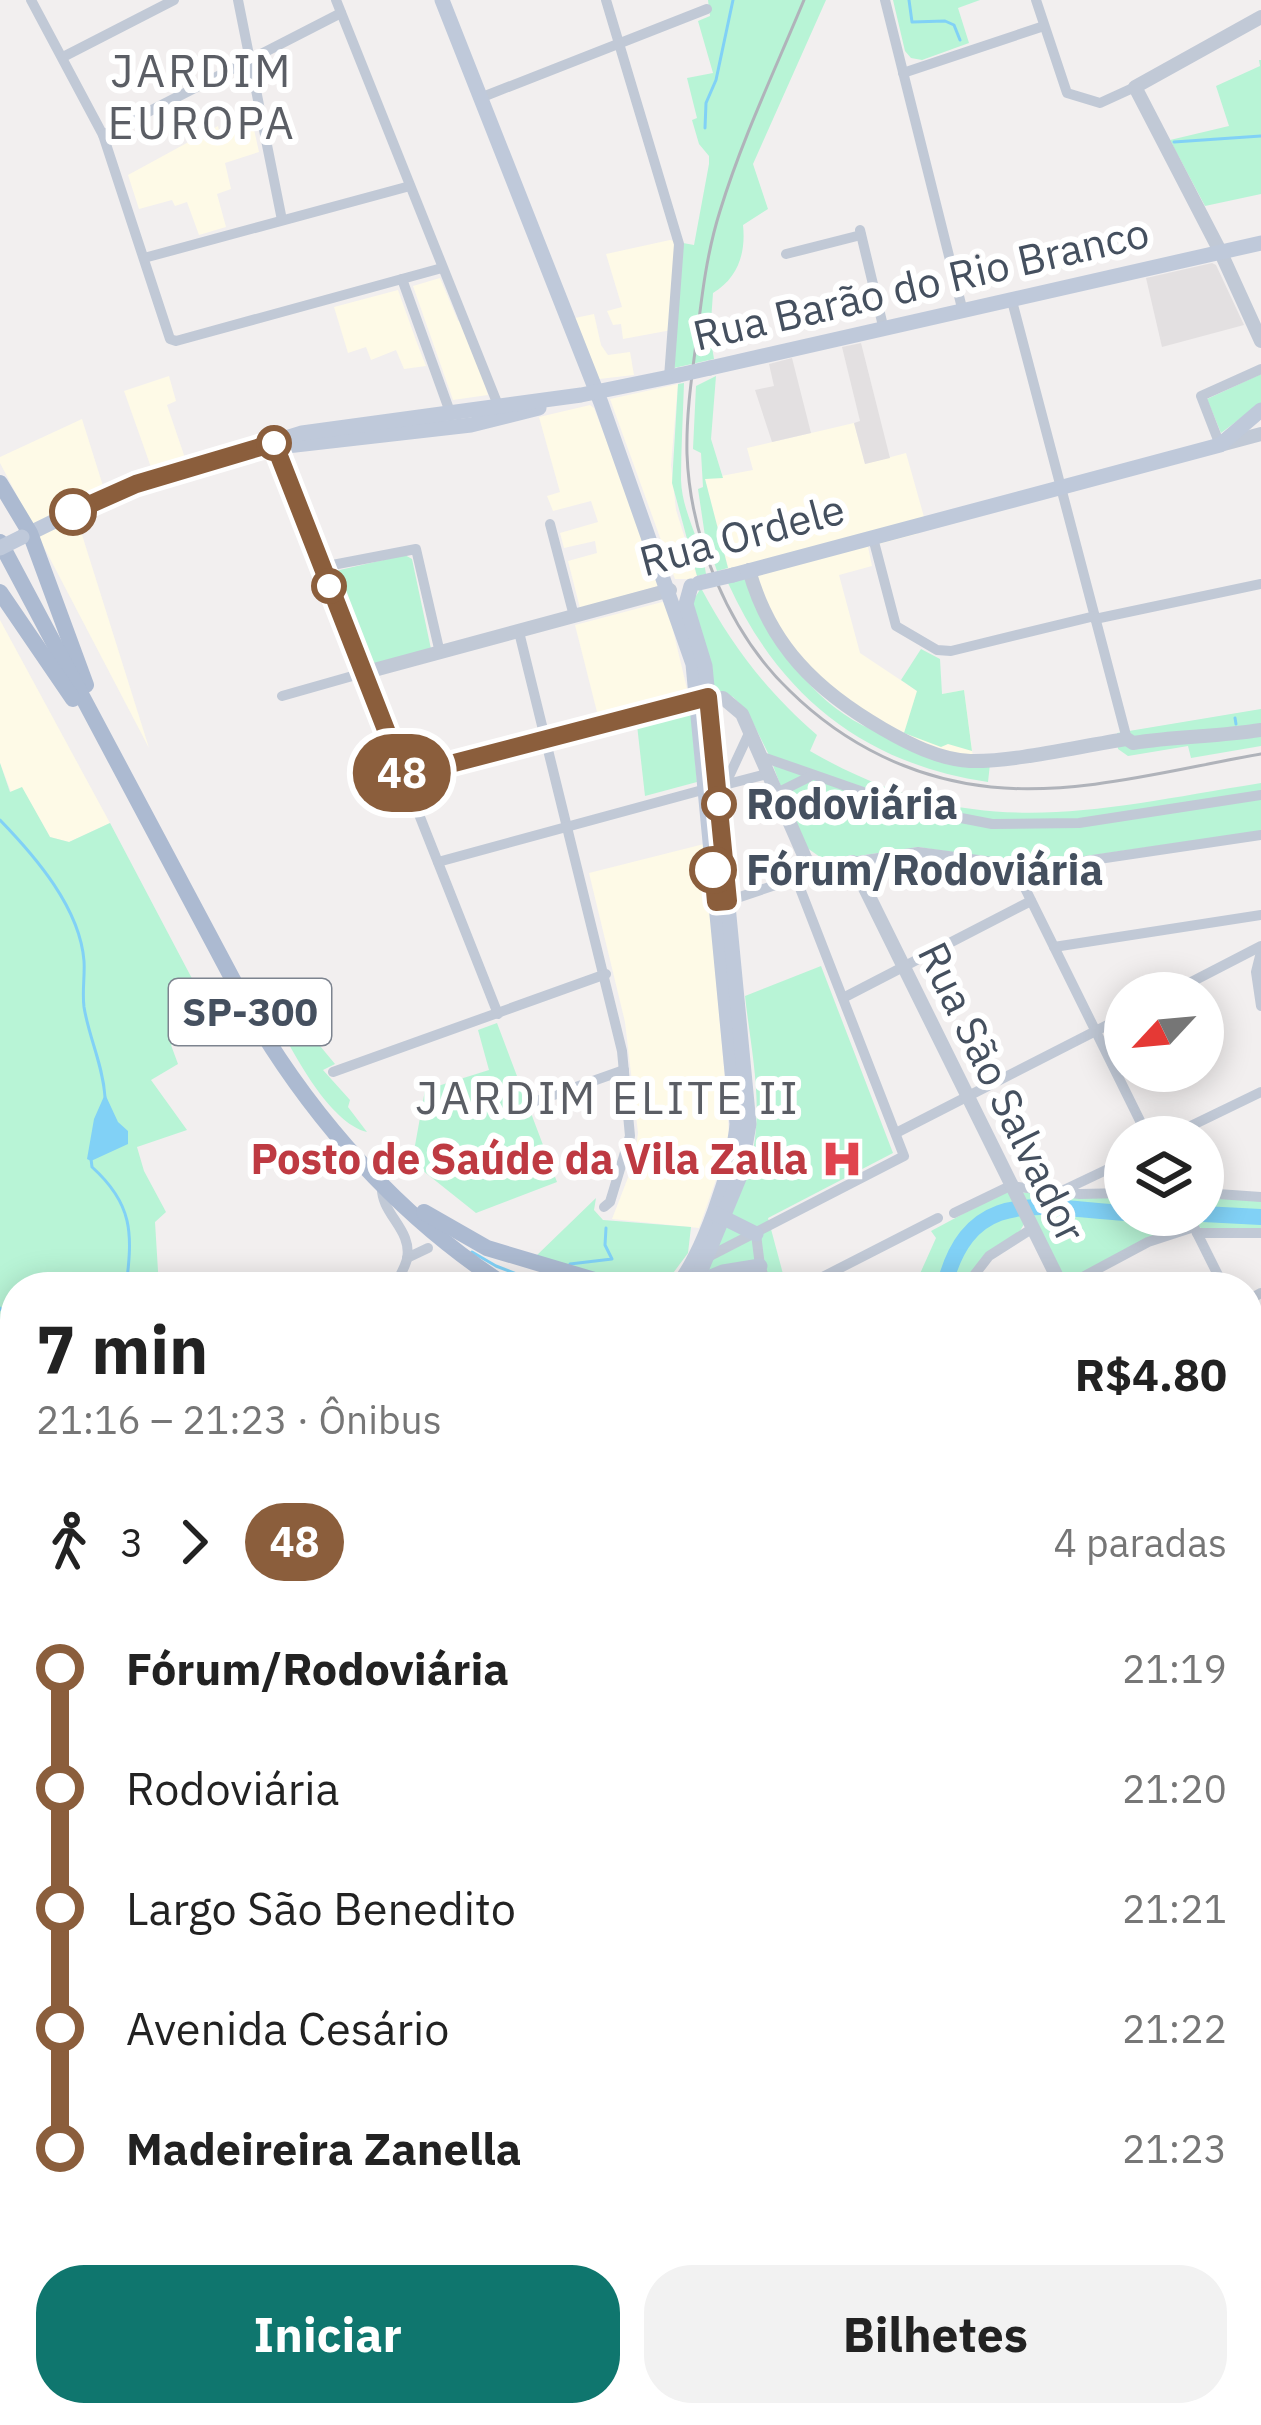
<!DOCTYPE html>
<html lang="pt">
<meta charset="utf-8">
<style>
body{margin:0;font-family:"IBM Plex Sans",sans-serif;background:#f2f2f2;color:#222;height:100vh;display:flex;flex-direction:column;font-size:45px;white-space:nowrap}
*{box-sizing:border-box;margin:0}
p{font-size:39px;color:#767676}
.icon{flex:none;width:66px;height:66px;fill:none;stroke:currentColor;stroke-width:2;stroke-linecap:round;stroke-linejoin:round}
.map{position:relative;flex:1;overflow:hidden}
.side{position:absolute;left:0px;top:1272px;width:1263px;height:1155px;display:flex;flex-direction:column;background:#fff;border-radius:48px 48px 0 0;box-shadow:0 6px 30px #0003}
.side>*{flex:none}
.badge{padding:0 24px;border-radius:39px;font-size:42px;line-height:78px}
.needle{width:78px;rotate:244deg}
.controls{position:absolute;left:1104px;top:972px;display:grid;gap:24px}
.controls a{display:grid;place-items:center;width:120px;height:120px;border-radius:50%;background:#fff;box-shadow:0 6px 30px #0003;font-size:60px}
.map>.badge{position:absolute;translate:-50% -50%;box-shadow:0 0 0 6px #fff}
.legs{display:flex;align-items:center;gap:18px;height:132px;padding:0 36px;font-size:39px}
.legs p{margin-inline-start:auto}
.head{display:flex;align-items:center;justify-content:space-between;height:204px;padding:0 36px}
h1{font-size:66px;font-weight:700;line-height:90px}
.button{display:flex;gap:24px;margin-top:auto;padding:24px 36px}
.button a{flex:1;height:138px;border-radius:48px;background:#0f766e;color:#fff;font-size:48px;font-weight:700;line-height:138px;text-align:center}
.button a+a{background:#f2f2f2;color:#222}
ul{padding:0 36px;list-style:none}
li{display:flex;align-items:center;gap:42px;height:120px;font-size:45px}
li i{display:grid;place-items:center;width:18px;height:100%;margin:0 15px;background:currentColor}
li i::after{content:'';width:30px;height:30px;margin:-15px;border:9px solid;border-radius:50%;background:#fff}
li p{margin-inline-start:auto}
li:first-child i{background:linear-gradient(#0000 50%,currentColor 0)}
li:last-child i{background:linear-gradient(currentColor 50%,#0000 0)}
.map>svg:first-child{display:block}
</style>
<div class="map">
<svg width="1261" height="2425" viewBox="0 0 1261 2425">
<rect width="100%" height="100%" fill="#f2efef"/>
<!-- commercial -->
<g fill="#fefae7">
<polygon points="253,125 259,152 225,163 231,189 217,194 226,227 199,235 187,202 175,206 172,200 139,209 128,175 218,126 220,135"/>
<polygon points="670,240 683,243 677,329 623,339 621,324 613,325 607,311 622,307 606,254"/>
<polygon points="440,278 458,321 464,320 488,395 453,400 413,286"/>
<polygon points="398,290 417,343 426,366 404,369 396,350 371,360 366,347 348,353 334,307"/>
<polygon points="594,314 601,345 608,355 630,352 634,375 599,379 575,318"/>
<polygon points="169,376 176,401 167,405 185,458 152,470 124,391"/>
<polygon points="678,384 671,465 676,510 697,576 689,579 675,579 610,399"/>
<polygon points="590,405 594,408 640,527 658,586 580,608 568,561 597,553 595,541 564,548 560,533 598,522 591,501 553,511 547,496 560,492 539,417"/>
<polygon points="82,419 109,505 78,522 149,748 0,463 0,457"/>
<polygon points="854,423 865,464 906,453 924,517 913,520 917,534 868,547 872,566 839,575 860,653 926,697 964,690 974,765 878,732 836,706 787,659 744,580 728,583 724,569 728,567 705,479 753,470 747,448"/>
<polygon points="666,601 688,693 598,716 575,625"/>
<polygon points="0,620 110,823 69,842 50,837 22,788 11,792 0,763"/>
<polygon points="704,844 727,1102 729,1137 724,1157 699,1228 612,1219 634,1162 638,1133 625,1022 589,873"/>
</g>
<!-- education -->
<g fill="#e3e0e1">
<polygon points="1212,263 1216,265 1244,325 1162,347 1146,278"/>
<polygon points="861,343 890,458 865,464 854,423 860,421 842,347"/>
<polygon points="792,358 811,433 772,442 755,390 774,386 769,364"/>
</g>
<!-- green -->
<g fill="#b8f4d6">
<path d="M708,0H826L753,164L768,209L743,225C746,253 738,278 713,293L710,335L714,359L674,368L683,243L694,245L709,164V156L699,144L692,120L697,118L687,78L713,73L698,21L710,16Z"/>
<polygon points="893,0 980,0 958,8 969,43 922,60 911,58 905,51"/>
<polygon points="1259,60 1261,60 1261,194 1205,206 1170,140 1229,126 1216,86 1260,66"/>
<polygon points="1261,374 1261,403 1221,433 1207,399"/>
<polygon points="716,376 711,439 723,478 705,479 728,568 717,571 705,536 698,489 703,487 701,453 693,449 696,386"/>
<path d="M684,383C683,416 681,448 681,480C682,513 702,542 706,574L697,576L672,483L678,384Z"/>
<polygon points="405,555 412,559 431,649 369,665 331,572"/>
<path d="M745,579C773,643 813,709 883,734C917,746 954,754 990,764L988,782C865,764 779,696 728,583Z"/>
<path d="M701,588C732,646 767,692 817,735L810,751C973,845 1087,811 1261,783V831L1031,864L918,847L838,859L820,857L803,845L769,755L747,711L733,697L713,688L691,604Z"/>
<polygon points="921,649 940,659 942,694 964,690 972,751 948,744 941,747 904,733 917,691 901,680"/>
<polygon points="1261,709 1261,746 1191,758 1188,746 1128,756 1118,749 1117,733"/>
<polygon points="691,711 697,782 645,796 637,725"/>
<polygon points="0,763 10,792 22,787 50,837 69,842 110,823 217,1026 171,1045 178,1064 151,1080 187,1130 137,1147 144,1171 166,1212 155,1222 159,1287 15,1287 15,1331 0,1327"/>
<path d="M821,966L893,1153L768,1218L786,1285L792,1287H700C718,1241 750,1184 755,1138C761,1092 750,1042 745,996Z"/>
<path d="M269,996L282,1000L335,1064L323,1070L350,1100L348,1107L367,1132C326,1122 286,1040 268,1003Z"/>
<polygon points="497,1023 557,1182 476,1213 412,1162 425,1090 489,1070 478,1030"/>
<path d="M1004,1192L1125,1197V1215H1203V1196L1261,1199V1230H1205L1187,1221C1168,1239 1088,1278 1063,1276L1024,1224L1020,1231L983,1257L961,1287H914L936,1238L931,1231Z"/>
<polygon points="596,1198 594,1210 603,1220 691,1227 688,1253 668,1280 670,1284 568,1287 574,1266 535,1257"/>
<polygon points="15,1592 15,1797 3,1799 15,1824 15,1861 8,1840 0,1832 0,1595"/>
<polygon points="0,2063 6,2074 15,2076 15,2412 177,2412 180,2418 163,2425 0,2425"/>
<polygon points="251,2412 794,2412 777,2425 257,2425"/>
</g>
<!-- water -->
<polygon fill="#81d1f6" points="105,1094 118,1122 128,1131 128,1144 91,1161 87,1159 94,1119"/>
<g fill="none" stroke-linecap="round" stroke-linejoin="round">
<!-- stream -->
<g stroke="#81d1f6" stroke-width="3">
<polyline points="909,0 912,22 945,21 954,25 960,40"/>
<polyline points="705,128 706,103 716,80 733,0"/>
<polyline points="1174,142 1261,136"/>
<polyline points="1235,718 1236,724"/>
<path d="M0,820C35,856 80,908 84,961C85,976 82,991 84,1007C89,1038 103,1065 105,1097"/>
<path d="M91,1159L92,1167C133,1204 133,1233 126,1287"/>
<polyline points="472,1252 496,1266 545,1285"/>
<polyline points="570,1264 612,1259 605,1245 606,1228"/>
<polyline points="0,1308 15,1325"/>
<polyline points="0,1803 15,1841"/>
<polyline points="345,2425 346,2412"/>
</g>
<!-- river -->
<g stroke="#81d1f6" stroke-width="16">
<polyline points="1203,1214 1261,1217"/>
<path d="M944,1287C970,1184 1040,1208 1125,1213"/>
<polyline points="0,1782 15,1787"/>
</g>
<!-- minor -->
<g stroke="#c1c9d6" stroke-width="10">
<polyline points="31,0 103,135 170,339 176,341 442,268"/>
<polyline points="238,0 282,220"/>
<polyline points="336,0 498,405"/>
<polyline points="606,0 679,244 669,377"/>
<polyline points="885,0 963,312"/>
<polyline points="1036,0 1067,93 1100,103 1135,87"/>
<polyline points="63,57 174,0"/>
<polyline points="903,73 1044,26"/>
<polyline points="480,98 707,9"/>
<polyline points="103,135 341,13"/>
<polyline points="860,230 884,330"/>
<polyline points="786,254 861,235"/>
<polyline points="144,258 410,186"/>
<polyline points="402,279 450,412"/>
<polyline points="1012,301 1127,739"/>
<polyline points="1220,445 1201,396 1261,369"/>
<polyline points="550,524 574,616"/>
<polyline points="873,538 896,626 937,650 951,651 1095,616"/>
<polyline points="322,567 416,549 440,653"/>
<polyline points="1095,619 1261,584"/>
<polyline points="519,632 622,1051 630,1136 610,1202 604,1207"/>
<polyline points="282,696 363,673 498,1014"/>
<polyline points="760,756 909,808 992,824 1079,823 1261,795"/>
<polyline points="403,776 697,700"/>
<polyline points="724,785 767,774"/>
<polyline points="725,785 750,731"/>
<polyline points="775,794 809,777"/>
<polyline points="438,862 706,789"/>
<polyline points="852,862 918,852 1038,868 1261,835"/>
<polyline points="1014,866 1148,1137"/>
<polyline points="728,901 820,870"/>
<polyline points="1054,947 1261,915"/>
<polyline points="1261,952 1256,972 1261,1006"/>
<polyline points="1170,993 1261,946"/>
<polyline points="843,998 1031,901"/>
<polyline points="333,1072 606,974"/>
<polyline points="531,1103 624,1070"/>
<polyline points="896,1133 1125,1016"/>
<polyline points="1168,1137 1261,1092"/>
<path d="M382,1186C380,1214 413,1229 407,1259C405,1268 398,1278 395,1287"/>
<polyline points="1064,1190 1125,1161"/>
<polyline points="1203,1193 1261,1197"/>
<polyline points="954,1213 1010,1186 1080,1194 1125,1193"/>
<polyline points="1188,1215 1224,1287"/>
<polyline points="1197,1233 1261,1233"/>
<polyline points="756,1234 760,1266 768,1287"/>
<polyline points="407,1258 428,1248"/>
<polyline points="706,1258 904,1156 796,878"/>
<polyline points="834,1272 849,1287"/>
<polyline points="803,1287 938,1218"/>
<polyline points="965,1287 989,1256 1033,1228"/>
<polyline points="1064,1287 1148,1242 1194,1227"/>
<polyline points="1248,1300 1261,1293"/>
<polyline points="1248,1337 1253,1348"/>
<polyline points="1248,1415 1261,1408"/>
<polyline points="1248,1455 1261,1461"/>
<polyline points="0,1483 15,1521"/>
<polyline points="0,1535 15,1531"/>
<polyline points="1248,1564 1261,1570"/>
<polyline points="1248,1660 1261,1675"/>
<polyline points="0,1725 15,1724"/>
<polyline points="0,2155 15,2153"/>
<polyline points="1248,2225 1251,2094 1261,2019"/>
<polyline points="171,2412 173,2417"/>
<polyline points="1206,2425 1209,2412"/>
</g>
<!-- tertiary -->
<g stroke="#c1c9d6" stroke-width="14">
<polyline points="1261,17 1135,87 1221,253 1261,341"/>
<polyline points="274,443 363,673 670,590"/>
<polyline points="1220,445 1261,434"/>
<path d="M749,570C770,646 817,691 883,729C909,744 938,759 970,761C1015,762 1080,746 1127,739L1133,743C1177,736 1217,737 1261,730"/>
<polyline points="700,699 723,698 742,714 806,860 820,870 852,862 1062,1287"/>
</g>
<!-- secondary -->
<g stroke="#bfc9da" stroke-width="15">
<path d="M442,0L601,403L693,664L737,1124C735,1160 701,1263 675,1287"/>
<polyline points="710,368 1261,243"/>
<polyline points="278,447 471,425 539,408"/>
<polyline points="22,537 118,490 302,433 581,395 679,375"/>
<polyline points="733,575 1220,445 1261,410"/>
<polyline points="691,586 686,604 705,666 749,1124 740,1176 694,1287"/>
<polyline points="716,1214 756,1234"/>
<polyline points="696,1283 723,1272 760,1266"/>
</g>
<!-- primary -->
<g stroke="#acbad1" stroke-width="16">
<polyline points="0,483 30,533 86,685"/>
<path d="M0,542L249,1010C312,1119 401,1219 508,1287"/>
<polyline points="0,592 73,699"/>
<polyline points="424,1212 487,1248 618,1287"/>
<polyline points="1248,1616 1261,1629"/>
</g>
<!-- rail -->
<path stroke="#b0b3ba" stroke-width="3" d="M804,0C775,70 742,139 720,211C707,252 702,294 697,336C692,375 686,414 687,454C690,538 729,633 790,691C845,745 914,779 991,787C1080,796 1174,769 1261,754"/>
<!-- secondary-bridge -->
<g stroke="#bfc9da" stroke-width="15">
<polyline points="679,375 710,368"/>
<polyline points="0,548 22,537"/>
<polyline points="699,583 733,575"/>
</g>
</g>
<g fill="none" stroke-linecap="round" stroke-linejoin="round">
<!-- line-1 casing -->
<g stroke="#fff" stroke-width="27">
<polyline id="line-1" points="73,512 136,484 274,443 404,776 708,697 728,901 716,902 713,870"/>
</g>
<!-- line-1 -->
<use href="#line-1" stroke="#8b5e3c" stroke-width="18"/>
</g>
<!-- icons -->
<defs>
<g id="hospital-bare" transform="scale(3.24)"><path d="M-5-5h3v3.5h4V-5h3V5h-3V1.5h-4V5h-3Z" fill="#e0444e" stroke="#fff" stroke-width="2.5" paint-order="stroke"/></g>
</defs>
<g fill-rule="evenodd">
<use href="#hospital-bare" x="842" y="1159"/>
</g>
<!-- markers -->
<g fill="#fff" stroke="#8b5e3c" stroke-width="6">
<circle cx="274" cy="443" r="15"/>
<circle cx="73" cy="512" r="21"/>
<circle cx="329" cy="586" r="15"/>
<circle cx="719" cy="804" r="15"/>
<circle cx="713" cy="870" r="21"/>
</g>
<g text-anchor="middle" stroke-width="12" stroke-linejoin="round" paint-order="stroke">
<!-- shield labels -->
<rect fill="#fff" stroke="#7d848f" stroke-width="3" x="169" y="979" width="162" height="66" rx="9"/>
<g font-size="39" font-weight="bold" fill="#45505f">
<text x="250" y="1026">SP-300</text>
</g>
<!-- street labels -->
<g font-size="42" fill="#45505f" stroke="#fff">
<text transform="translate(921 284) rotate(-13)" y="15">Rua Barão do Rio Branco</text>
<text transform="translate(742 535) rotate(-15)" y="15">Rua Ordele</text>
<text transform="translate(1002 1092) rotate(64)" y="15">Rua São Salvador</text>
</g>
<!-- stop labels -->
<g font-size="42" font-weight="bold" fill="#45505f" stroke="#fff" text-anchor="start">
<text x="746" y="819">Rodoviária</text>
<text x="746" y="885">Fórum/Rodoviária</text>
</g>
<!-- health labels -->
<g font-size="42" font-weight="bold" fill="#be3a42" stroke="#fff" text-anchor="end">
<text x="808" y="1174">Posto de Saúde da Vila Zalla</text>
</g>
<!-- neighbourhood labels -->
<g font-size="45" letter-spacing="3" fill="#5b5e65" stroke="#fff">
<text x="202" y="87">JARDIM<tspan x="202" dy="52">EUROPA</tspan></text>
<text x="608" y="1114">JARDIM ELITE II</text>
</g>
</g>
</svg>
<div class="controls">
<a><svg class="needle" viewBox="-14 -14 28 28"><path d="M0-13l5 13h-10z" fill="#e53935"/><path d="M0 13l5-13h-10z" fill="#767676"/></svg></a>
<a><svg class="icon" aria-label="layers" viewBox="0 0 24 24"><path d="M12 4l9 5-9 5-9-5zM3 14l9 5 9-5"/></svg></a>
</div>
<b class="badge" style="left:402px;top:773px;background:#8b5e3c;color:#fff">48</b>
<section class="side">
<div class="head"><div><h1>7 min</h1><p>21:16 – 21:23 · Ônibus</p></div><b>R$4.80</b></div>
<div class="legs"><svg class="icon" aria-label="walk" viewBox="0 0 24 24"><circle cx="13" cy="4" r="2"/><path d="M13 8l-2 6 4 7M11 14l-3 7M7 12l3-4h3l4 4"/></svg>3<svg class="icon" aria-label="forward" viewBox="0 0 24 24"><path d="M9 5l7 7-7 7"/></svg><b class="badge" style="background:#8b5e3c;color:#fff">48</b><p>4 paradas</p></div>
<ul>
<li><i style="color:#8b5e3c"></i><b>Fórum/Rodoviária</b><p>21:19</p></li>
<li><i style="color:#8b5e3c"></i><span>Rodoviária</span><p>21:20</p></li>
<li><i style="color:#8b5e3c"></i><span>Largo São Benedito</span><p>21:21</p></li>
<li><i style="color:#8b5e3c"></i><span>Avenida Cesário</span><p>21:22</p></li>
<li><i style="color:#8b5e3c"></i><b>Madeireira Zanella</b><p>21:23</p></li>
</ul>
<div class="button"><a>Iniciar</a><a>Bilhetes</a></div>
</section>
</div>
